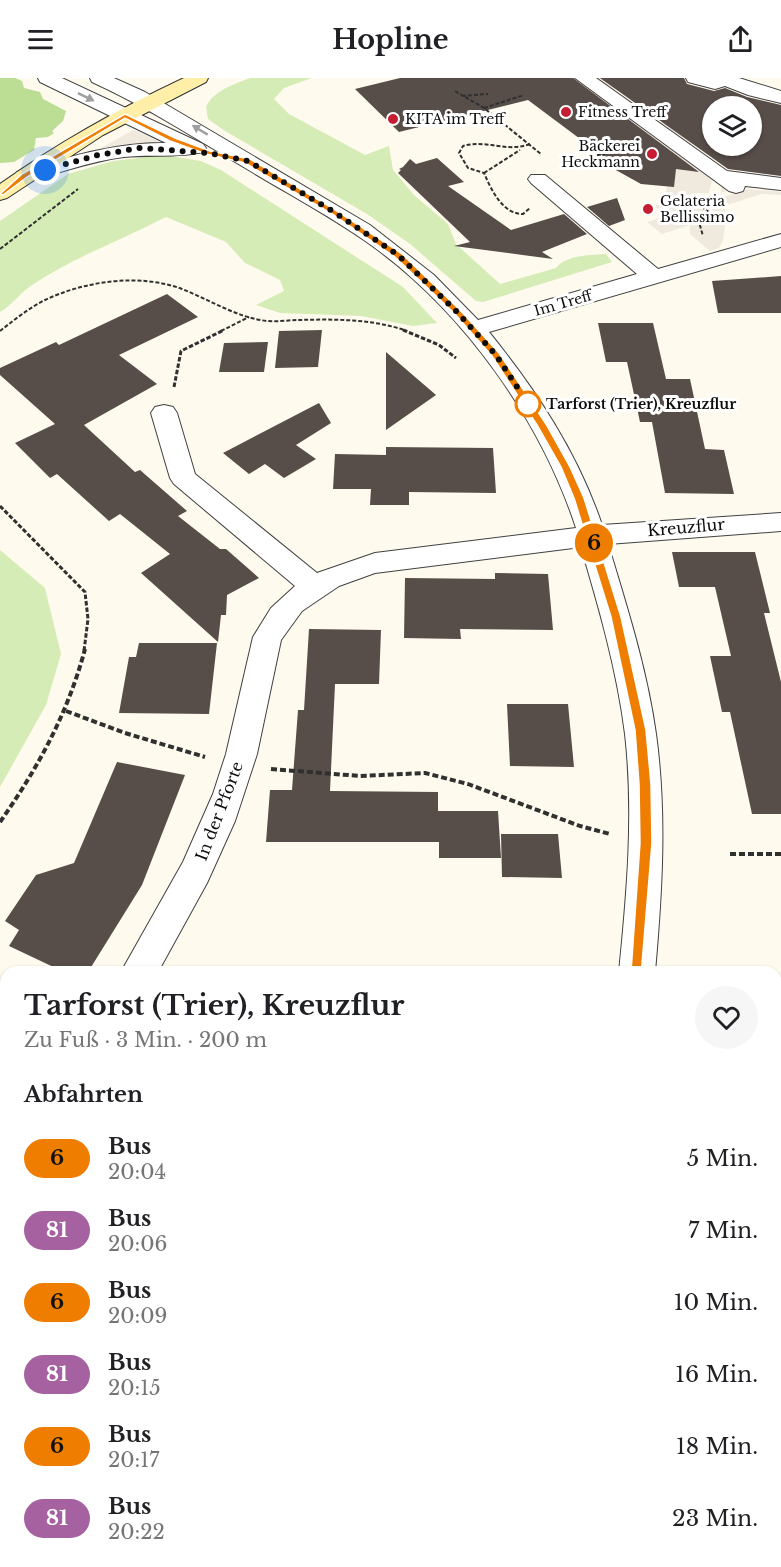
<!DOCTYPE html>
<html lang="de">
<meta charset="utf-8">
<style>
body{margin:0;font-family:"Libre Baskerville",serif;background:#f6f6f6;color:#202124;height:100vh;display:flex;flex-direction:column;font-size:22px;white-space:nowrap}
*{box-sizing:border-box;margin:0}
p{font-size:20px;color:#757577}
.icon{flex:none;width:33px;height:33px;fill:none;stroke:currentColor;stroke-width:2;stroke-linecap:round;stroke-linejoin:round}
.map{position:relative;flex:1;overflow:hidden}
.panel{position:absolute;left:0px;top:888px;width:782px;height:602px;display:flex;flex-direction:column;background:#fff;border-radius:18px 18px 0 0;box-shadow:0 2px 4px #0004}
.panel>*{flex:none}
.badge{padding:0 12px;border-radius:20px;font-size:21px;line-height:39px}
.fabs{position:absolute;left:702px;top:18px;display:grid;gap:12px}
.fabs a{display:grid;place-items:center;width:60px;height:60px;border-radius:50%;background:#fff;box-shadow:0 2px 4px #0004;font-size:30px}
.you{position:absolute;width:30px;height:30px;margin:-15px;border:4px solid #fff;border-radius:50%;background:#1a73e8;box-shadow:0 0 0 9px #1a73e833}
.map>.badge{position:absolute;translate:-50% -50%;box-shadow:0 0 0 3px #fff}
h2{padding:0 24px;font-size:22px;line-height:54px}
.round{display:grid;place-items:center;flex:none;width:63px;height:63px;border-radius:32px;background:#f6f6f6}
.headline{display:flex;align-items:center;justify-content:space-between;height:102px;padding:0 24px}
h1{font-size:28px;font-weight:700;line-height:45px}
ul{padding:0;list-style:none}
li{display:flex;align-items:center;gap:18px;height:72px;padding:0 24px}
li div{flex:1}
li b{display:block;font-size:22px}
li em{font-style:normal}
li .badge{min-width:66px;font-weight:700;text-align:center}
header{display:flex;justify-content:space-between;align-items:center;height:78px;padding:0 24px;background:#fff;font-size:27px;font-weight:700}
.map>svg:first-child{display:block}
</style>
<header><svg class="icon" aria-label="menu" viewBox="0 0 24 24"><path d="M4 6h16M4 12h16M4 18h16"/></svg>Hopline<svg class="icon" aria-label="share" viewBox="0 0 24 24"><path d="M12 15V3M7 8l5-5 5 5M5 13v7h14v-7"/></svg></header>
<div class="map">
<svg width="781" height="1489" viewBox="0 0 781 1489">
<rect width="100%" height="100%" fill="#fffaee"/>
<!-- green -->
<g fill="#d6ecb6">
<path d="M250,0H312L284,10L274,21L289,36L365,77L389,68L393,92L414,117L448,146L456,166L500,206L556,190C566,177 590,177 606,176L612,184L483,224L476,223L410,166L367,136L225,53L208,41L206,29C214,12 233,7 250,0Z"/>
<path d="M164,77L201,83L221,92L403,209L437,245L413,248L361,238L280,235L256,227L284,213L280,202L245,185L226,164L166,139C122,162 74,179 32,207C20,215 12,227 0,234V143L68,96L113,83Z"/>
<polygon points="0,472 45,510 61,576 46,627 0,709"/>
</g>
<!-- forest -->
<polygon fill="#bbdd94" points="0,0 15,0 22,3 24,10 40,14 43,21 66,33 63,43 52,53 54,55 48,59 36,60 34,72 14,84 0,85"/>
<!-- plaza -->
<g fill="#f0e9dd">
<polygon points="553,0 624,0 631,5 612,12 660,45 678,39 707,60 690,66 731,95 751,104 721,115 722,105 718,100 712,103 709,115 692,115 686,121 688,132 696,137 688,140 690,147 704,142 690,131 688,121 708,120 708,123 703,125 712,132 722,128 719,125 720,120 748,111 781,114 781,117 761,116 724,128 726,138 723,162 719,170 710,173 690,156 690,147 662,156 647,144 661,140 661,131 656,130 656,127 665,127 665,122 670,122 671,116 666,115 667,108"/>
<polygon points="133,52 175,66 125,67 87,78"/>
</g>
<!-- building -->
<g fill="#574d49" fill-rule="evenodd">
<polygon points="400,0 573,0 699,94 676,91 674,109 641,106 596,81 603,78 528,22 399,54 355,11"/>
<path d="M600,0H684L687,6L714,13L725,10L747,19L781,27V98L728,91ZM712,28H752V68H712Z"/>
<polygon points="437,80 464,104 448,108 511,152 564,136 587,156 542,174 553,181 454,168 470,164 398,95 401,92 399,91 403,89 410,81 416,86"/>
<polygon points="617,120 625,142 609,148 587,129"/>
<polygon points="781,198 781,235 718,235 712,203"/>
<polygon points="167,216 198,239 119,277 157,306 84,347 135,394 140,392 187,433 178,438 220,471 226,471 259,500 227,517 226,537 221,537 218,564 141,495 170,476 120,436 109,443 57,396 50,400 15,365 55,346 0,297 0,290 56,264 59,267"/>
<polygon points="598,245 653,245 666,301 690,301 705,371 724,372 734,416 665,415 652,344 640,344 627,284 606,284"/>
<polygon points="322,252 318,289 275,290 279,253"/>
<polygon points="268,264 264,294 219,294 224,265"/>
<polygon points="386,274 436,317 386,352"/>
<polygon points="319,325 331,345 296,367 316,381 284,400 265,386 249,396 223,375"/>
<polygon points="386,369 493,370 496,415 409,414 409,427 370,427 371,411 333,411 335,376 386,377"/>
<polygon points="672,474 755,474 770,535 764,535 781,604 781,736 752,736 730,634 722,634 710,578 731,578 715,509 679,509"/>
<polygon points="495,495 548,496 553,552 460,551 461,561 404,560 405,500 495,501"/>
<polygon points="309,551 381,552 379,606 335,606 330,713 438,714 438,733 498,733 501,780 439,780 439,764 266,764 270,712 292,712 298,632 304,632"/>
<polygon points="139,565 217,565 209,636 119,635 129,579 136,579"/>
<polygon points="507,626 568,626 574,689 510,688"/>
<polygon points="117,684 185,697 142,807 88,894 64,894 9,868 19,852 5,843 36,797 74,785"/>
<polygon points="501,756 558,756 562,800 502,799"/>
</g>
<g fill="none" stroke-linecap="round" stroke-linejoin="round">
<!-- street casing -->
<g stroke="#414141" stroke-width="2">
<g id="street">
<path d="M38,0H62L203,66L206,70L203,74C179,80 151,76 124,79C90,83 58,96 24,104L17,102L14,98L17,94C65,80 115,64 166,65L40,4Z"/>
<path d="M90,0H114L145,14L370,147L434,197L478,242L637,196L531,105L528,101L531,97H545L658,191L781,156V169L489,254C536,312 578,375 602,447L781,435V453L608,466C627,529 647,591 656,656C667,736 662,815 655,894H619C627,815 634,735 625,656C617,592 599,530 581,469L375,495L339,508L302,533L281,562L257,676L235,743L207,805L158,894H121L183,784L213,716L226,676L253,559L271,530L295,508L174,406L170,400L151,335L155,329L164,327L173,329L177,335L195,396L317,495L375,475L576,450C541,342 463,233 371,167C332,139 288,116 247,91C196,61 147,29 92,4Z"/>
<polygon points="575,0 596,0 727,93 781,100 781,112 745,108 743,113 736,115 729,113"/>
<polygon points="686,0 739,0 781,13 781,25 748,17 725,8 715,11 688,4"/>
<polygon points="6,1070 6,1121 0,1123 0,1073"/>
<polygon points="431,1484 479,1484 477,1489 428,1489"/>
</g>
</g>
<!-- secondary casing -->
<g stroke="#303030" stroke-width="2">
<path id="secondary" d="M184,0H208L206,4L103,57L7,120L0,122V106C58,65 120,30 184,0Z"/>
</g>
<!-- path-far2 -->
<g stroke="#303030" stroke-width="2" stroke-dasharray="4 2" stroke-linecap="butt">
<polyline points="455,13 484,30 541,76"/>
<polyline points="462,18 488,16"/>
<polyline points="484,30 524,17"/>
<path d="M530,66C507,75 486,61 463,68L459,75L468,90L484,95C491,111 502,136 523,136L530,130"/>
<polyline points="591,78 605,76"/>
<polyline points="484,95 520,72"/>
<polyline points="704,118 697,125 711,136 735,142"/>
<polyline points="692,138 699,144 703,158"/>
<polyline points="0,171 78,111"/>
<path d="M0,253C14,242 29,230 45,222C85,203 140,195 182,211C210,222 238,240 267,243C278,244 289,242 299,242C335,241 374,241 407,253"/>
<polyline points="221,253 249,239"/>
</g>
<!-- path-far1 -->
<g stroke="#303030" stroke-width="3" stroke-dasharray="4.5 2" stroke-linecap="butt">
<polyline points="403,252 439,267 456,280"/>
<polyline points="174,309 181,273 224,252"/>
<polyline points="0,428 85,514 88,541 84,573"/>
</g>
<!-- path -->
<g stroke="#303030" stroke-width="4" stroke-dasharray="6 3" stroke-linecap="butt">
<polyline points="66,633 125,655 205,679"/>
<polyline points="271,691 360,698 425,695 468,706 580,748 610,756"/>
<path d="M0,744C38,690 68,635 85,571"/>
<polyline points="730,776 781,776"/>
</g>
<!-- street -->
<use href="#street" fill="#fff" fill-rule="evenodd"/>
<!-- secondary -->
<use href="#secondary" fill="#ffefa9" fill-rule="evenodd"/>
</g>
<!-- one-way arrows -->
<defs><path id="oneway-solid" d="M-6-.8H1V-3.2L6.5 0L1 3.2V.8H-6Z" transform="scale(1.5)"/></defs>
<g fill="#9f9f9f">
<use href="#oneway-solid" transform="translate(86 19) rotate(26)"/>
<use href="#oneway-solid" transform="translate(200 52) rotate(-149)"/>
</g>
<!-- line -->
<polygon fill="#ee7d00" stroke="#fff" stroke-width="1.5" points="125,36 175,60 210,73 250,81 337,133 401,175 460,232 499,275 546,346 570,389 584,420 621,539 646,652 651,706 652,765 641,898 637,900 631,894 640,765 639,706 635,652 611,539 574,420 561,389 537,347 492,278 454,235 395,179 332,136 245,85 206,76 170,63 125,40 27,99 3,117 0,116 22,96"/>
<g fill="none" stroke-linecap="round" stroke-linejoin="round">
<!-- walk -->
<polyline stroke="#0e0e0e" stroke-width="6" stroke-dasharray="0 10.8" points="45,92 98,77 140,70 208,75 248,83 334,134 398,177 457,234 496,277 531,330 528,326"/>
</g>
<!-- markers -->
<g fill="#c51e33" stroke="#fff" stroke-width="2">
<circle cx="566" cy="34" r="6"/>
<circle cx="393" cy="41" r="6"/>
<circle cx="652" cy="76" r="6"/>
<circle cx="648" cy="131" r="6"/>
</g>
<circle fill="#fff" stroke="#ee7d00" stroke-width="3" cx="528" cy="326" r="12"/>
<g text-anchor="middle" stroke-width="6" stroke-linejoin="round" paint-order="stroke">
<!-- far-poi labels -->
<g font-size="14" fill="#0e0e0e" stroke="#fff" text-anchor="start">
<text x="578" y="39">Fitness Treff</text>
<text x="405" y="46">KITA im Treff</text>
<text x="640" y="73" text-anchor="end">Bäckerei<tspan x="640" dy="16">Heckmann</tspan></text>
<text x="660" y="128">Gelateria<tspan x="660" dy="16">Bellissimo</tspan></text>
</g>
<!-- far-street labels -->
<g font-size="14" fill="#0e0e0e" stroke="#fff">
<text transform="translate(563 225) rotate(-16)" y="5">Im Treff</text>
</g>
<!-- far-stop labels -->
<g font-size="14" font-weight="bold" fill="#0e0e0e" stroke="#fff" text-anchor="start">
<text x="546" y="331">Tarforst (Trier), Kreuzflur</text>
</g>
<!-- street labels -->
<g font-size="16" fill="#0e0e0e" stroke="#fff">
<text transform="translate(686 449) rotate(-5)" y="6">Kreuzflur</text>
<text transform="translate(219 733) rotate(-69)" y="6">In der Pforte</text>
</g>
</g>
</svg>
<div class="fabs">
<a><svg class="icon" aria-label="layers" viewBox="0 0 24 24"><path d="M12 4l9 5-9 5-9-5zM3 14l9 5 9-5"/></svg></a>
</div>
<div class="you" style="left:45px;top:92px"></div>
<b class="badge" style="left:594px;top:465px;background:#ee7d00;color:#111">6</b>
<section class="panel">
<div class="headline"><div><h1>Tarforst (Trier), Kreuzflur</h1><p>Zu Fuß · 3 Min. · 200 m</p></div><a class="round"><svg class="icon" aria-label="heart" viewBox="0 0 24 24"><path d="M12 20l-8-8c-3-5 5-10 8-4 3-6 11-1 8 4z"/></svg></a></div>
<h2>Abfahrten</h2>
<ul>
<li><span class="badge" style="background:#ee7d00;color:#111">6</span><div><b>Bus</b><p>20:04</p></div><em>5 Min.</em></li>
<li><span class="badge" style="background:#a661a1;color:#fff">81</span><div><b>Bus</b><p>20:06</p></div><em>7 Min.</em></li>
<li><span class="badge" style="background:#ee7d00;color:#111">6</span><div><b>Bus</b><p>20:09</p></div><em>10 Min.</em></li>
<li><span class="badge" style="background:#a661a1;color:#fff">81</span><div><b>Bus</b><p>20:15</p></div><em>16 Min.</em></li>
<li><span class="badge" style="background:#ee7d00;color:#111">6</span><div><b>Bus</b><p>20:17</p></div><em>18 Min.</em></li>
<li><span class="badge" style="background:#a661a1;color:#fff">81</span><div><b>Bus</b><p>20:22</p></div><em>23 Min.</em></li>
</ul>
</section>
</div>
